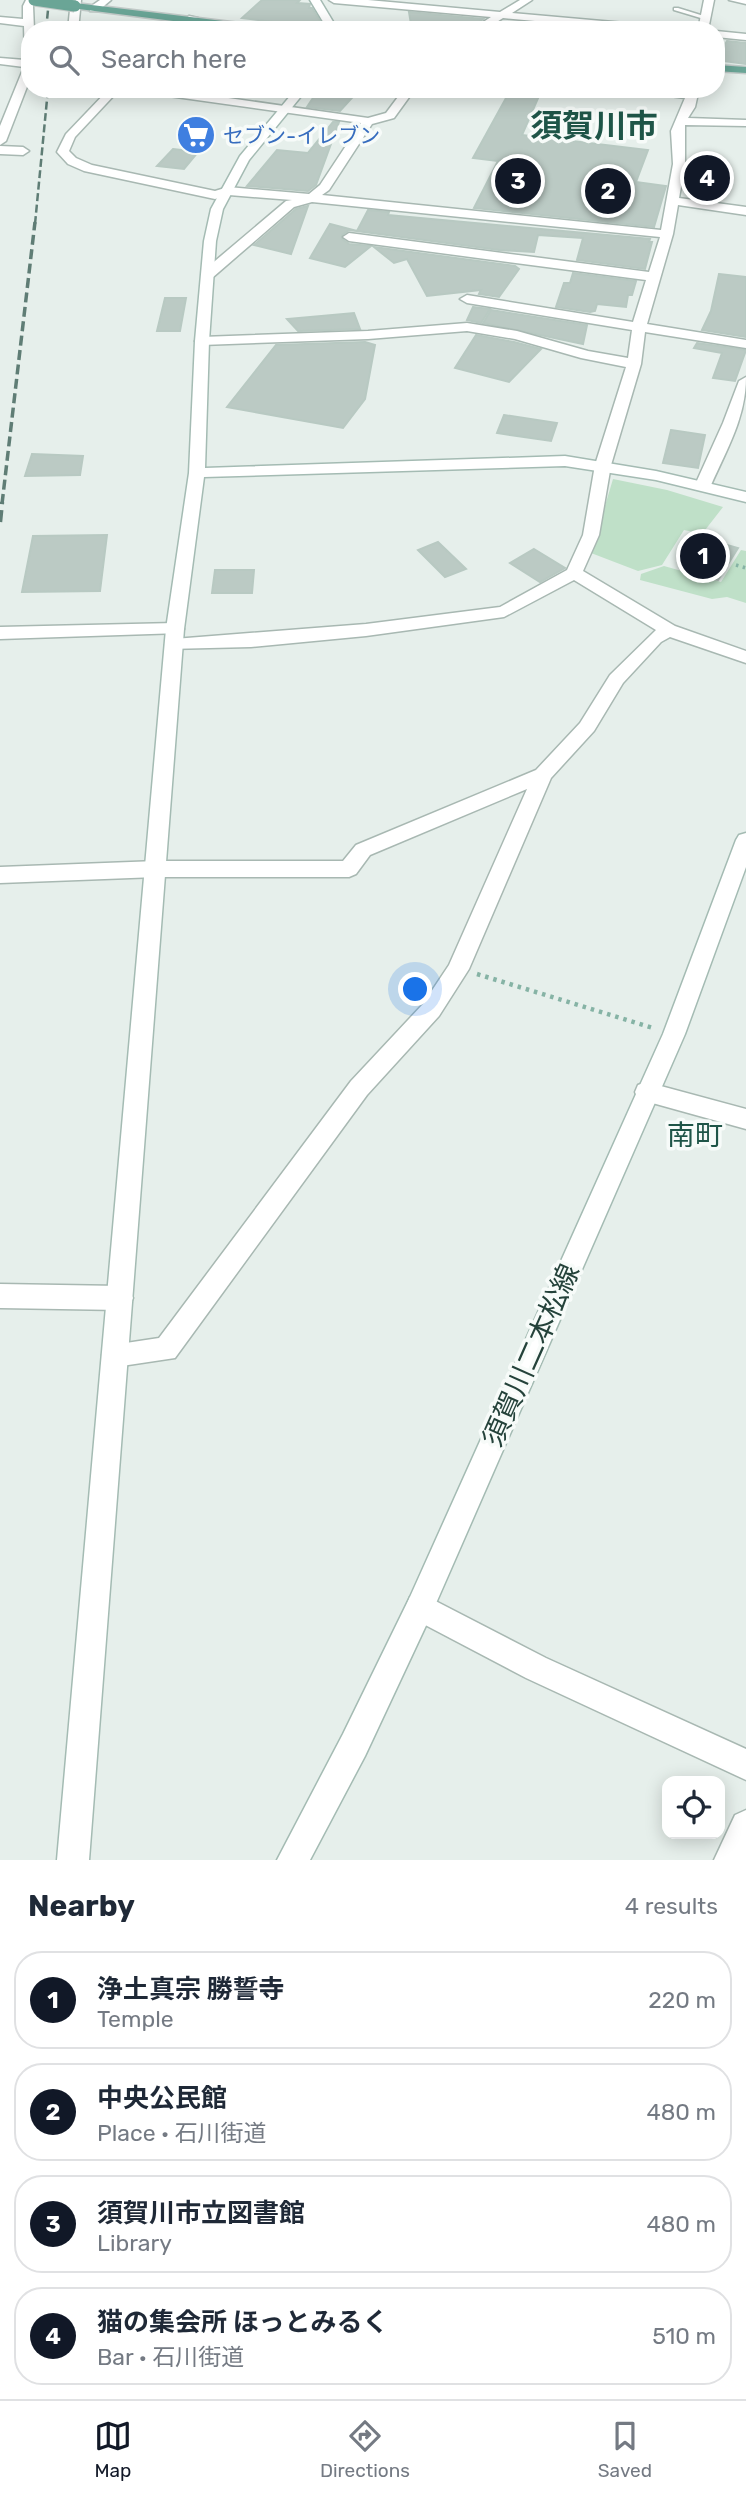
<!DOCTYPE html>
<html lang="en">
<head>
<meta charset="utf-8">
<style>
  :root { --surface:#fff; --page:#f2f2f3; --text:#1f2937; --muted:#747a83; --line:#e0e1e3; --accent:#111827 }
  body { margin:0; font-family:Rubik,"Noto Sans JP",sans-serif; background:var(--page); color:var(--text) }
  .controls { position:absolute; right:21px; bottom:21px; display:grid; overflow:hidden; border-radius:14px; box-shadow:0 4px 18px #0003 }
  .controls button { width:63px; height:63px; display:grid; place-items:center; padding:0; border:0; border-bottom:2px solid var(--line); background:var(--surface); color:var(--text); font:35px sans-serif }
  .you { position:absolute; left:416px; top:990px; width:24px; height:24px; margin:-18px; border:5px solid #fff; border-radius:50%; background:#1a73e8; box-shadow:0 0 0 10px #1a73e833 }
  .badge { display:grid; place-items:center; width:46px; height:46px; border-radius:50%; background:var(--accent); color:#fff; font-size:23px; font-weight:700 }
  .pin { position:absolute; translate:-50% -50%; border:4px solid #fff; box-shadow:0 2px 7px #0006 }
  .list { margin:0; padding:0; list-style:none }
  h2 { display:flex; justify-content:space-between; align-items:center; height:91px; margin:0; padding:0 28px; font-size:30px }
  h2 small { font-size:23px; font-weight:400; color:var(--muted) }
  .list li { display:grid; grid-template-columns:46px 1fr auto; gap:21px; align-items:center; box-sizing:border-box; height:98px; margin:0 14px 14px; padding:0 14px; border:2px solid var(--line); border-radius:28px }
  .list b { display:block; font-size:26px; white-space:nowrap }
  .list p { margin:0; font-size:23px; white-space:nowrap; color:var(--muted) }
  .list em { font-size:23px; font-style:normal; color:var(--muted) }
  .icon { flex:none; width:38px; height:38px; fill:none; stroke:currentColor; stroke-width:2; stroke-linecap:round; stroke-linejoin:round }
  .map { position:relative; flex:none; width:746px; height:1860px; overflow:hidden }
  .search { position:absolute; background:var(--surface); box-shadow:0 4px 18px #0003; left:21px; right:21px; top:21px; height:77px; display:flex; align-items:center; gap:18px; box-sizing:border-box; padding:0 24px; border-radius:28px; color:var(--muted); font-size:26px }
  .sheet { height:539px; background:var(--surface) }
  nav { display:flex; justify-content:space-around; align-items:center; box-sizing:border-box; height:98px; border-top:2px solid var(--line); background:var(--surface); font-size:19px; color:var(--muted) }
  nav a { display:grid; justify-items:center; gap:4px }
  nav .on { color:var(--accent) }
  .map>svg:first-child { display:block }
  .green { fill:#bfe0c8 }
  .building { fill:#bbcac4; stroke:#b8c9c2; stroke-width:2 }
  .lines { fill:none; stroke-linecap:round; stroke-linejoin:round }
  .lane-casing { stroke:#a8b8b2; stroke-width:3 }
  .street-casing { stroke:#a8b8b2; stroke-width:3 }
  .secondary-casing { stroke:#a4bbb3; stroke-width:3 }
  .primary-casing { stroke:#c2cac8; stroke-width:3 }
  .path-far1 { stroke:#86b3a5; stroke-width:3.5; stroke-dasharray:2.5 4.5; stroke-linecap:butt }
  .path { stroke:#86b3a5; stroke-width:4.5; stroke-dasharray:3.5 5; stroke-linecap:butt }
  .lane { fill:#fff; fill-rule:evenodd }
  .street { fill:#fff; fill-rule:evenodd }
  .secondary { fill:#fff; fill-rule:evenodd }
  .primary { fill:#6aa596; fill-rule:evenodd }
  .rail-far2 { stroke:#5f7d75; stroke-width:2.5; stroke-dasharray:8 3.5; stroke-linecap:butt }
  .rail-far1 { stroke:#5f7d75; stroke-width:3.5; stroke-dasharray:10 4.5; stroke-linecap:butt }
  .rail { stroke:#5f7d75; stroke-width:4.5; stroke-dasharray:12 6; stroke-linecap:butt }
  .primary-bridge-casing { stroke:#c2cac8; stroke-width:13; stroke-linecap:butt }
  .primary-bridge { stroke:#6aa596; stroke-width:11 }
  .labels { text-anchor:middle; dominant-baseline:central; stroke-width:7; stroke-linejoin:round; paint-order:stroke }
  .far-shop-label { font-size:21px; fill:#366cbe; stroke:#f7fbf9; text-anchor:start }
  .quarter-label { font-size:28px; fill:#1f5548; stroke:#f7fbf9 }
  .near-street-label { font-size:28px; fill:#24423a; stroke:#f7fbf9 }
  .far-town-label { font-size:32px; font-weight:bold; fill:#1f5548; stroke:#f7fbf9 }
</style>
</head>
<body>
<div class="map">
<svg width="746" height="1860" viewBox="0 0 746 1860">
  <rect width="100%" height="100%" fill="#e6efeb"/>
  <!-- green -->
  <g class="green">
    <polygon points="613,479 667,490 723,507 702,534 684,530 662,565 638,571 591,553"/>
    <polygon points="741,550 746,551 746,603 727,597 712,599 640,580 641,574 664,566 721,582"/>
  </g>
  <!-- building -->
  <g class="building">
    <polygon points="262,0 300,0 297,3 310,4 309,8 312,8 320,21 313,27 242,18"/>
    <polygon points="409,12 483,19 468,30 412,30"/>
    <polygon points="727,41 746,43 746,64 716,60"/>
    <polygon points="319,89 360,89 340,111 307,107"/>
    <polygon points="511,89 542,89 522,135 648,150 636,182 666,186 654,227 474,208 498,161 473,158"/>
    <polygon points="333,122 339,122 316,185 308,191 247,186 277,150 308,153"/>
    <polygon points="173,149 198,152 184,169 157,166"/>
    <polygon points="308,206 291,254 254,245 296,209"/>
    <polygon points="368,210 389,212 388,215 650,239 649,242 652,242 645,269 577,260 583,238 538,235 534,252 499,250 349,230 342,235 342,239 349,244 371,246 345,267 310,258 330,224 357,231"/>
    <polygon points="374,247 515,266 519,269 499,297 479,294 481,290 427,296 407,259 394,263"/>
    <polygon points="573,273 636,281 632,295 628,295 626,307 597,304 595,311 590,312 556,307 564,283 570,283"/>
    <polygon points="719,274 746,277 746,337 702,330 711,311"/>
    <polygon points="165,298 186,298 180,331 157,331"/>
    <polygon points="473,307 490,309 481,323 467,320"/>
    <polygon points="491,310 587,325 583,344 483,323"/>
    <polygon points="354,313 360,329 298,331 287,319"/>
    <polygon points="476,335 514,342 541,349 509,382 455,368"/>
    <polygon points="365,342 375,345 365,399 343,428 227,407 276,345"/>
    <polygon points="697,343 746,350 735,381 713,378 722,353 694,348"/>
    <polygon points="504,415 557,423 551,441 497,433"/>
    <polygon points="671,430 705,435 698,468 663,463"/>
    <polygon points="32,454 83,456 80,475 25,476"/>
    <polygon points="107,535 100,591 22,592 33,536"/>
    <polygon points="713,541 738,548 718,580 701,575"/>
    <polygon points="438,542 466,569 445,577 418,550"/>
    <polygon points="534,549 565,568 540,582 510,563"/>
    <polygon points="215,570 254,570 252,593 212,593"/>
  </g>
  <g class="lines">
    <defs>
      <polygon id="lane" points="674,8 678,8 707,17 704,19 674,10"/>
      <g id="street">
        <polygon points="26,0 36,0 33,6 34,30 30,30 30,79 6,141 0,145 0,126 24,67 0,64 0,58 25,60 24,26 0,23 0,17 23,19 23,6"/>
        <polygon points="71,0 81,0 78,30 68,30"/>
        <polygon points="100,0 111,0 98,11 90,11 90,7"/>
        <polygon points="329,0 368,0 500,12 520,0 532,0 512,13 670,27 675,30 632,30 503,18 484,30 471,30 491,17 334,3"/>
        <polygon points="704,0 714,0 708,30 698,30"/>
        <polygon points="729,0 746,0 746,4"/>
        <polygon points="189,16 198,18 183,30 171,30"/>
        <polygon points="716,31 746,34 746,40 716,37"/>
        <polygon points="109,89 120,89 75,137 69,151 76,158 92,165 215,191 228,187 309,194 320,185 361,123 140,92 135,89 166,89 368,118 386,113 404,89 415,89 394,118 372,124 329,190 322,195 661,230 673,164 671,131 685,98 639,92 634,89 699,89 695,107 688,118 746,120 746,126 685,125 685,164 679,198 746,207 746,215 678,205 673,234 647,324 746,340 746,348 645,332 641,364 611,465 599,535 583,571 675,626 746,651 746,663 670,637 661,642 623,683 594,731 551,778 469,969 439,1016 367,1095 175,1358 115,1367 106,1364 102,1355 106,1346 159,1338 351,1081 423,1004 449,965 527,789 370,855 356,874 349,877 157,877 0,883 0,867 157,861 343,861 356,845 536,770 580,723 610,675 656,630 574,580 504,617 366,636 251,647 168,649 165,645 174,639 366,624 500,607 567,570 583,535 595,465 626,367 581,358 515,339 467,331 368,339 202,345 195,341 202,337 368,331 467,323 517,331 588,351 628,358 632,330 467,303 460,299 467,295 633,322 646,280 349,241 343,237 349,233 649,272 660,237 312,202 294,207 212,278 202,278 202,272 286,201 292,200 229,195 215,199 84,171 68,164 57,152 66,134"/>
        <polygon points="0,146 23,147 29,151 23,155 0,154"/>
        <path d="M746,377C746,417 727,449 711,485L709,488H697L695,485L723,423L739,381Z"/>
        <polygon points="175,623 181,625 184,629 181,633 0,639 0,627"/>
        <polygon points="646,1082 746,1109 746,1129 638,1099 635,1092 638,1085"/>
        <polygon points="0,1284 120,1286 129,1290 133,1298 129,1306 120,1310 0,1308"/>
        <polygon points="420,1593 546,1658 746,1749 746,1780 526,1678 410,1617 406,1607 410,1597"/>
        <polygon points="746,1810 746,1860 714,1860 735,1815"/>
      </g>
      <g id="secondary">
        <polygon points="310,0 320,0 338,30 328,30"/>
        <polygon points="296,89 307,89 249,160 223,209 216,241 209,341 205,468 565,456 656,471 746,492 746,502 656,480 565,466 204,477 184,629 89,1860 57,1860 166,629 189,473 195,341 204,241 211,209 240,156"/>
        <polygon points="746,833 746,867 685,1034 430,1617 365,1756 310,1860 277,1860 343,1734 410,1597 663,1034 736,840 739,835"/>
      </g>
      <g id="primary">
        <polygon points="75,3 272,27 277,30 244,30 71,8 71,4"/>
        <polygon points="716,65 746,67 746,73 716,71"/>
      </g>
    </defs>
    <!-- lane casing -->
    <use href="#lane" class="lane-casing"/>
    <!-- street casing -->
    <use href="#street" class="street-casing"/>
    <!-- secondary casing -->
    <use href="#secondary" class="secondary-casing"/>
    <!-- primary casing -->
    <use href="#primary" class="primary-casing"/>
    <!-- path-far1 -->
    <polyline class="path-far1" points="736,565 746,568"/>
    <!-- path -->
    <polyline class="path" points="477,974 653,1028"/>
    <!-- lane -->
    <use href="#lane" class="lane"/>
    <!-- street -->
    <use href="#street" class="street"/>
    <!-- secondary -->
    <use href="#secondary" class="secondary"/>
    <!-- primary -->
    <use href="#primary" class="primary"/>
    <!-- rail-far2 -->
    <g class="rail-far2">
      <polyline points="46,30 49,0"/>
      <polyline points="35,224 48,89"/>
    </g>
    <!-- rail-far1 -->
    <polyline class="rail-far1" points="2,504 35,222"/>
    <!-- rail -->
    <polyline class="rail" points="0,522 2,502"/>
    <defs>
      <polyline id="primary-bridge" points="34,0 75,6"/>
    </defs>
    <!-- primary-bridge casing -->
    <use href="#primary-bridge" class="primary-bridge-casing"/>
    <!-- primary-bridge -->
    <use href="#primary-bridge" class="primary-bridge"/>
  </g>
  <!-- icons -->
  <defs>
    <symbol id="supermarket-disc" viewBox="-11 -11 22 22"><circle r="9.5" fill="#3f7fe0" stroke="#f7fbf9"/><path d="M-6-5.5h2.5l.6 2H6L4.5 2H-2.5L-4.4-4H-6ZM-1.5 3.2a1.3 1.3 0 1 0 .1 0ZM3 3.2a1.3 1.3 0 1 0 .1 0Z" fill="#fff"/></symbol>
  </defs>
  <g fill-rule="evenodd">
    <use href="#supermarket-disc" x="174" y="113" width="44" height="44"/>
  </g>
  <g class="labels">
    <!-- far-shop labels -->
    <g class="far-shop-label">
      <text x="223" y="135">セブン-イレブン</text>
    </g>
    <!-- quarter labels -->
    <g class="quarter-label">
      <text x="695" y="1135">南町</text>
    </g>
    <!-- near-street labels -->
    <g class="near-street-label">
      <text transform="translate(531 1355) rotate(-66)">須賀川二本松線</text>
    </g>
    <!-- far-town labels -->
    <g class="far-town-label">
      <text x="594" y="126">須賀川市</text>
    </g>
  </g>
</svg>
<div class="controls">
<button><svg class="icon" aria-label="locate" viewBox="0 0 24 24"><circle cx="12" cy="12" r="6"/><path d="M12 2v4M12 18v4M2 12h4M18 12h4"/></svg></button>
</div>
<div class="you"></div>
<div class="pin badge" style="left:703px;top:556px">1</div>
<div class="pin badge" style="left:608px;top:191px">2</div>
<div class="pin badge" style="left:518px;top:181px">3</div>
<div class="pin badge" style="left:707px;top:178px">4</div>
<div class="search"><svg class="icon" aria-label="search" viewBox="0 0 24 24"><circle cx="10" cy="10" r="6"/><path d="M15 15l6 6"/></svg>Search here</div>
</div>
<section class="sheet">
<h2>Nearby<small>4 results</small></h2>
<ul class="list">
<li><span class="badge">1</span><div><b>浄土真宗 勝誓寺</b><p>Temple</p></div><em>220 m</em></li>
<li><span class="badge">2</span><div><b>中央公民館</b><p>Place · 石川街道</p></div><em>480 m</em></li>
<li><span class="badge">3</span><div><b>須賀川市立図書館</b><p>Library</p></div><em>480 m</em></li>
<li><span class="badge">4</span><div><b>猫の集会所 ほっとみるく</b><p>Bar · 石川街道</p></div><em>510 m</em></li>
</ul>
</section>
<nav>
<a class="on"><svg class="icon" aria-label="map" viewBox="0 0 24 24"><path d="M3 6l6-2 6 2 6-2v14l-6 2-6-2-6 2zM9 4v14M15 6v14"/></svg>Map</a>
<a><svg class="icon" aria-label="directions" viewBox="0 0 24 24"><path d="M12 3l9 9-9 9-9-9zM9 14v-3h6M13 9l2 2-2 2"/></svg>Directions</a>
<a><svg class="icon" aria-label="saved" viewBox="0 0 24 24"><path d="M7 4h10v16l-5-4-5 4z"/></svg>Saved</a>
</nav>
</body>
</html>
